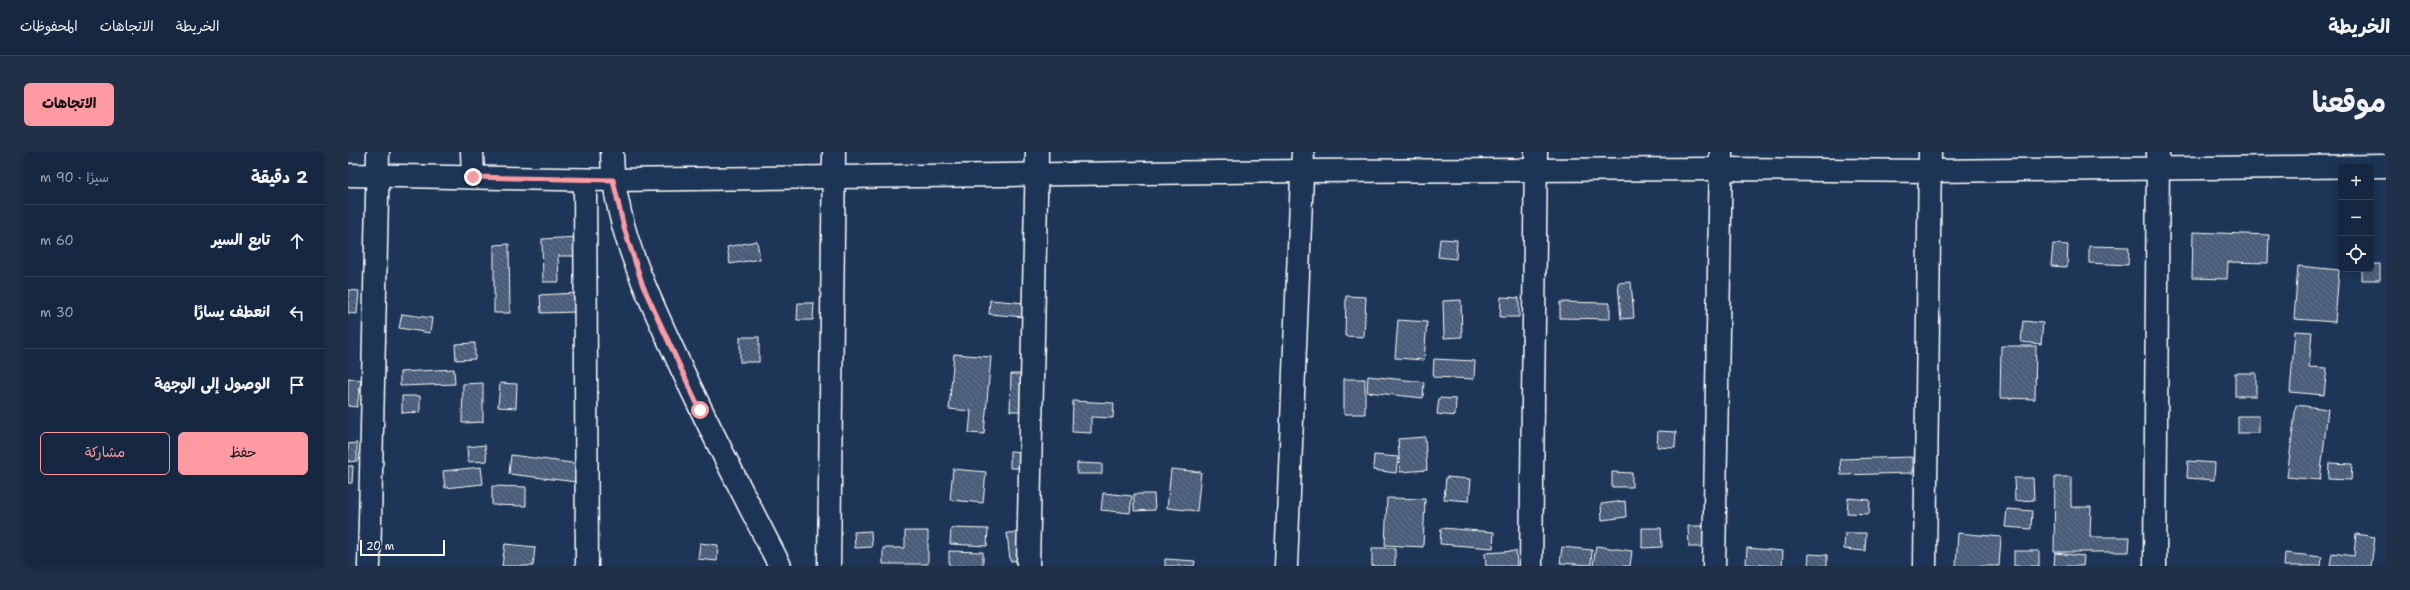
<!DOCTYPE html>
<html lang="ar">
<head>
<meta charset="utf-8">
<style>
  :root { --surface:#162841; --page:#1f3048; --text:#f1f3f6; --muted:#9ea6b1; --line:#35445a; --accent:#ff9aa2 }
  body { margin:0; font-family:"Shantell Sans","Playpen Sans Arabic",sans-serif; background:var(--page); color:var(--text); direction:rtl }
  .controls { position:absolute; right:12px; top:12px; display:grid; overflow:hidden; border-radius:6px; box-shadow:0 2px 10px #0003 }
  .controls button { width:36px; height:36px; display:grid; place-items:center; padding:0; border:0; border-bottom:1px solid var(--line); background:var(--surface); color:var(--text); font:20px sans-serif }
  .scale { position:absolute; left:12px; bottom:10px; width:85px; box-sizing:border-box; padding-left:4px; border:2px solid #fff; border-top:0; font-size:11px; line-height:14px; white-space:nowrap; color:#fff; -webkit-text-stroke:3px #1d3557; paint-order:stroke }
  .stop { position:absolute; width:12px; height:12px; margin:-9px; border:3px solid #ff9aa2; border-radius:50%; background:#fff }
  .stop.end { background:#ff9aa2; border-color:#fff; box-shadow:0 1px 4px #0008 }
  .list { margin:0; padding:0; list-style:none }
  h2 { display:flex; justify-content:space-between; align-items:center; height:52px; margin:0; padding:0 16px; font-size:17px }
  h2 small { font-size:13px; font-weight:400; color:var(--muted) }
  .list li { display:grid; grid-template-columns:26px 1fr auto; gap:12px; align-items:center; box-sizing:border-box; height:72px; padding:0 16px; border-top:1px solid var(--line) }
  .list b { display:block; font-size:15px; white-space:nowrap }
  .list em { font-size:13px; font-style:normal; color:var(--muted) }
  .actions { display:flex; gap:8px; padding:12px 16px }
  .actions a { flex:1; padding:9px 0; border:1px solid var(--accent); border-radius:6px; text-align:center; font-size:14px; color:var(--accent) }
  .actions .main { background:var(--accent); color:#111 }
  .icon { flex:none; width:22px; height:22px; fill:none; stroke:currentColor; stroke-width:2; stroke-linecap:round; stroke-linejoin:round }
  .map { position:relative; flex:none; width:2038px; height:414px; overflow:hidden; direction:ltr; border-radius:6px }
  header { display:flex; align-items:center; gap:24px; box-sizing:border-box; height:56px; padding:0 20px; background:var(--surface); border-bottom:1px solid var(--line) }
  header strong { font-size:19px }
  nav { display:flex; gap:22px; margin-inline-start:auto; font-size:14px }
  .intro { display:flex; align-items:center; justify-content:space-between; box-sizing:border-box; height:96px; padding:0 24px }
  h1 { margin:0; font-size:28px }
  .button { padding:10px 18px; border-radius:6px; background:var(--accent); color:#111; font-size:14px; font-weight:700 }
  main { display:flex; gap:24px; padding:0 24px }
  aside { flex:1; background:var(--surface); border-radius:6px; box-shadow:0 2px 10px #0003 }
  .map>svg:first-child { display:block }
  .building { fill:url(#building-back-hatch); stroke:#fff }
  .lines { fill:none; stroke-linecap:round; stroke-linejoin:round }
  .minor-casing { stroke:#fff; stroke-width:25 }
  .minor { stroke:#1d3557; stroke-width:22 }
  .route { stroke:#ff9aa2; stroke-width:5 }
</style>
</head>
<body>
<header>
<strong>الخريطة</strong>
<nav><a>الخريطة</a><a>الاتجاهات</a><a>المحفوظات</a></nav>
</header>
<div class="intro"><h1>موقعنا</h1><a class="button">الاتجاهات</a></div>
<main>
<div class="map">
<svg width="2038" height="414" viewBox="0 0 2038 414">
  <defs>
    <pattern id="building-back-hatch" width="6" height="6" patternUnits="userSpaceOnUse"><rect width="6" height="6" fill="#4a5d79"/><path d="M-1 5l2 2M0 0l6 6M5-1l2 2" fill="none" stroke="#65758d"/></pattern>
  </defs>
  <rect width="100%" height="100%" fill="#1d3557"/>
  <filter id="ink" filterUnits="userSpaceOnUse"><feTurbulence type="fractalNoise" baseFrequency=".025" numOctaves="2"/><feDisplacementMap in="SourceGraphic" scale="8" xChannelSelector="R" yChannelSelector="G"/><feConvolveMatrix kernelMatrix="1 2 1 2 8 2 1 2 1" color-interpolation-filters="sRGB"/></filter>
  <g filter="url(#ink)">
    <!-- building -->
    <g class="building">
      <polygon points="1845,80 1921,83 1920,111 1880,110 1879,127 1844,126"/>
      <polygon points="231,85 232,104 210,104 211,130 195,130 194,87"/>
      <polygon points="1092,87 1109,88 1108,107 1090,105"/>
      <polygon points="409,89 412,107 382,112 379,95"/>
      <polygon points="161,92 162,161 146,161 146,93"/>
      <polygon points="1705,92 1720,93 1719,115 1703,114"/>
      <polygon points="1741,94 1781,95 1780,113 1741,111"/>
      <polygon points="2023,112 2032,112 2032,128 2014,128 2014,117 2023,117"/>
      <polygon points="1950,114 1991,118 1987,170 1946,167"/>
      <polygon points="1283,130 1286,166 1273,167 1270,131"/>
      <polygon points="0,138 11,139 9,162 0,161"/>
      <polygon points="229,141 230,160 193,161 192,143"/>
      <polygon points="998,144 1018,145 1016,185 997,184"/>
      <polygon points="1153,145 1171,146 1171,165 1152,165"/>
      <polygon points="642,148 678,151 677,165 641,162"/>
      <polygon points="1113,148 1114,185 1096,186 1095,149"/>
      <polygon points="1212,150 1262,151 1262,167 1212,166"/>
      <polygon points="450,151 466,151 465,168 449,168"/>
      <polygon points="54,162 84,166 82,181 51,176"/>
      <polygon points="1050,168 1079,170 1076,208 1047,206"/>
      <polygon points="1675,169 1695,171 1693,192 1673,190"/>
      <polygon points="1947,179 1964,180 1961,215 1979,216 1976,243 1942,240"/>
      <rect x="392" y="185" width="19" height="25"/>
      <polygon points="127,191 127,207 108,208 107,192"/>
      <polygon points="1653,194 1688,194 1687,247 1652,246"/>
      <polygon points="606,202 643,205 636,282 621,281 623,259 601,257"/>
      <polygon points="1086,207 1127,209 1126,227 1085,225"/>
      <polygon points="106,217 107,232 52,234 52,220"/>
      <rect x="1887" y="221" width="21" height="23"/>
      <polygon points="663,222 679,222 678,259 662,259"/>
      <polygon points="1020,224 1076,230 1075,246 1019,240"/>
      <polygon points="0,226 13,228 9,255 0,254"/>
      <rect x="996" y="227" width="21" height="35"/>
      <polygon points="135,231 135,270 114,271 115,232"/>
      <polygon points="152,231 169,232 168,256 150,255"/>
      <polygon points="54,244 72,244 72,260 54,261"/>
      <polygon points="1091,246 1108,247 1107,264 1089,262"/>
      <polygon points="725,249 766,251 765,266 743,265 743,281 724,280"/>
      <polygon points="1948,253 1980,257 1972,328 1939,325"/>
      <rect x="1890" y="264" width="21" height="17"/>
      <polygon points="1310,279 1328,280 1327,296 1309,295"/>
      <polygon points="1077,285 1079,318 1052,320 1050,287"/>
      <polygon points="9,291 9,309 0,310 0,292"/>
      <polygon points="137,293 139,309 120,310 119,295"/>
      <polygon points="662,299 679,300 679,316 662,316"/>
      <polygon points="163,303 231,312 229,330 161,322"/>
      <polygon points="1026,303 1050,305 1048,321 1025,318"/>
      <polygon points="1565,305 1565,321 1493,323 1492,307"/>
      <polygon points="1840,309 1867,311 1866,328 1839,326"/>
      <polygon points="729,311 754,312 754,322 729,322"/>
      <polygon points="1981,311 2004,312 2003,328 1980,327"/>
      <polygon points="0,314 5,314 4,331 0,331"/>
      <polygon points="133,315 135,332 97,336 95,319"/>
      <polygon points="605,317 638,320 635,351 602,348"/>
      <polygon points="823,317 853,320 849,359 819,356"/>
      <polygon points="1264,320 1284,321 1284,335 1264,335"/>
      <polygon points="1098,325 1123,327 1121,349 1096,347"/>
      <polygon points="1707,325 1723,325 1723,355 1743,355 1742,385 1782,385 1781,400 1706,400"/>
      <polygon points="1666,326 1685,326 1686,348 1667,349"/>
      <polygon points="144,334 178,335 178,354 144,353"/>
      <polygon points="755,341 784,344 782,361 753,358"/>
      <polygon points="786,342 806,342 807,358 786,359"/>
      <polygon points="1039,346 1077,347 1075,395 1037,393"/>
      <polygon points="1500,346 1522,348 1521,362 1499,361"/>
      <polygon points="1277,349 1278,365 1254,368 1253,352"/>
      <polygon points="1659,357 1684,359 1683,377 1657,375"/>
      <polygon points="1340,374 1357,374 1357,395 1341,395"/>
      <polygon points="603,376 640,377 639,394 602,392"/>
      <polygon points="1093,376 1146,380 1145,396 1092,392"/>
      <polygon points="1294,376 1313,376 1314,395 1294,396"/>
      <polygon points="523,379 524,395 507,396 506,380"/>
      <polygon points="557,379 580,379 580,412 535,412 535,396 557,396"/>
      <polygon points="678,380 680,408 662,409 659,381"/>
      <polygon points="1497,381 1518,381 1517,399 1496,397"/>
      <polygon points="1610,381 1653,385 1651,414 1608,414"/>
      <polygon points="2008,382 2027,385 2023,414 1982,414 1984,401 2006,404"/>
      <polygon points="352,391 370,393 369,409 350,407"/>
      <polygon points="157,392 187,395 185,414 154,414"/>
      <polygon points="1248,394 1284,399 1282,414 1245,414"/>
      <polygon points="1214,395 1244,398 1243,413 1212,411"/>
      <rect x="1024" y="396" width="23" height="18"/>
      <polygon points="1399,396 1435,399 1434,414 1398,412"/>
      <polygon points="601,399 635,400 635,414 601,414"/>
      <polygon points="1168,399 1169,414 1138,414 1137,401"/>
      <rect x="1666" y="399" width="25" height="15"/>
      <polygon points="1707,401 1736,404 1735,414 1706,414"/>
      <polygon points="1937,401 1974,405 1973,414 1936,414"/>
      <polygon points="1461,402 1479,403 1479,414 1460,414"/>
      <polygon points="817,407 847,409 846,414 817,414"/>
    </g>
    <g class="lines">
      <defs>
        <g id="minor">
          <polyline points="124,0 125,25"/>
          <path d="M264,0C265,71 297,137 326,200C359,273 396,343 432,414"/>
          <polyline points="0,23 265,28 955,19 1373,17 1582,19 2038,14"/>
          <polyline points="237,28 239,414"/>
          <polyline points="21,414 30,0"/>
          <polyline points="481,414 486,0"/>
          <polyline points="680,414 689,0"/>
          <polyline points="938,414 955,0"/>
          <polyline points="1183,414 1188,0"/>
          <polyline points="1366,414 1373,0"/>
          <polyline points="1577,414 1582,0"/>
          <polyline points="1807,414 1810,0"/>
        </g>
      </defs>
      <!-- minor casing -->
      <use href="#minor" class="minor-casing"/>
      <!-- minor -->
      <use href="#minor" class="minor"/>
    </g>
  </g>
  <g class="lines" filter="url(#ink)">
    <!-- route -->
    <polyline class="route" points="125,25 265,28 276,76 295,134 352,258"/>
  </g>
</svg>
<div class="controls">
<button>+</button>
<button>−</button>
<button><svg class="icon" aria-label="locate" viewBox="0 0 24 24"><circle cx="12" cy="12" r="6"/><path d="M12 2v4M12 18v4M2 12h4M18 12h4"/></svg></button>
</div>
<div class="scale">20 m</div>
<div class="stop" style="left:352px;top:258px"></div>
<div class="stop end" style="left:125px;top:25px"></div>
</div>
<aside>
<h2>2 دقيقة<small>سيرًا · 90 m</small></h2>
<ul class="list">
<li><svg class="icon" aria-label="ahead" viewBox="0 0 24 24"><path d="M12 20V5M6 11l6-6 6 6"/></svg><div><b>تابع السير</b></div><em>60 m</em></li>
<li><svg class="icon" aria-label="left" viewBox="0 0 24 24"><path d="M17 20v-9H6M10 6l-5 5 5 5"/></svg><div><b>انعطف يسارًا</b></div><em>30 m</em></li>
<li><svg class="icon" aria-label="arrive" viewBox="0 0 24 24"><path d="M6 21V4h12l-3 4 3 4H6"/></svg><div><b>الوصول إلى الوجهة</b></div></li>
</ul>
<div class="actions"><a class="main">حفظ</a><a>مشاركة</a></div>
</aside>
</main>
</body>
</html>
